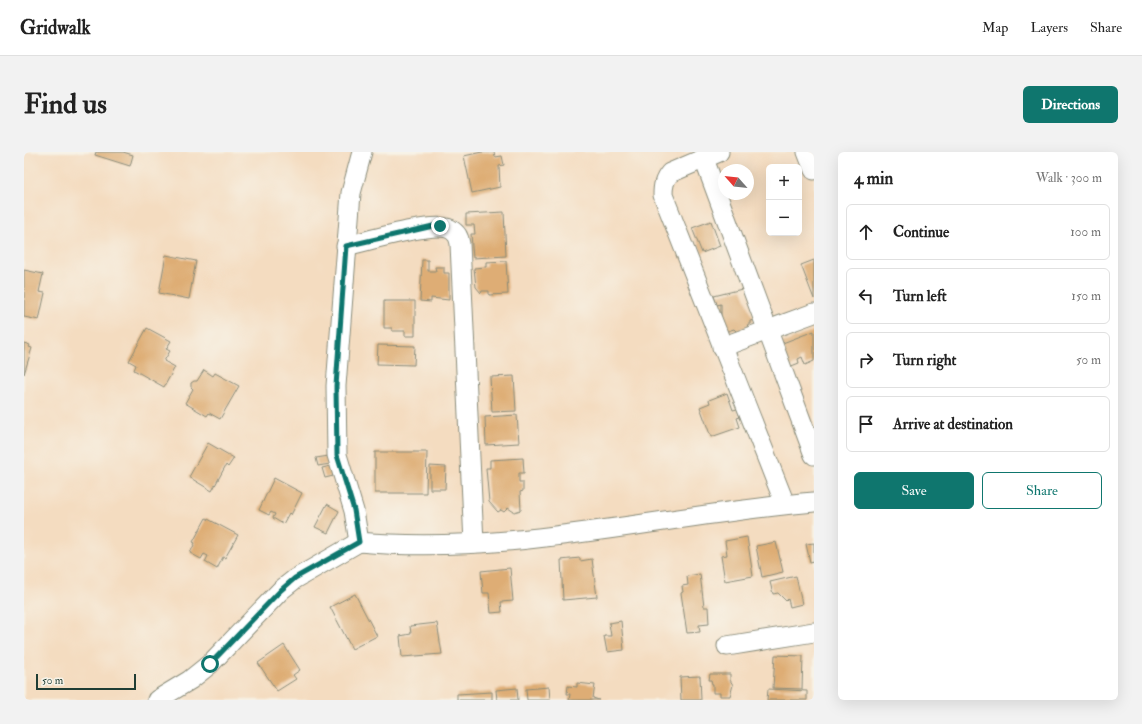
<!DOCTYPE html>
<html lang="en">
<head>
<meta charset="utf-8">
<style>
  :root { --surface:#fff; --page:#f2f2f2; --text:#222; --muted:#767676; --line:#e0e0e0; --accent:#0f766e }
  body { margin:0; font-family:"IM FELL Double Pica",serif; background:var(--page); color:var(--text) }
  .controls { position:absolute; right:12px; top:12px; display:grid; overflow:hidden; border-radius:6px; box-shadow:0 4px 16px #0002 }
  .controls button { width:36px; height:36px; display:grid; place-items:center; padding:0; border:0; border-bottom:1px solid var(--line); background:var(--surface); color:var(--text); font:20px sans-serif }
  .compass { position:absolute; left:694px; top:12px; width:36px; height:36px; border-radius:50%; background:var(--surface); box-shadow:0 4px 16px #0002; rotate:297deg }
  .scale { position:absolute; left:12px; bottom:10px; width:100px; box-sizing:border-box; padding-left:4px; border:2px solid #1f3d34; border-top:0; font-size:11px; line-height:14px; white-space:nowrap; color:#1f3d34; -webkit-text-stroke:3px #f7f3e8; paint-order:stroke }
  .stop { position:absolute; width:12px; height:12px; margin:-9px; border:3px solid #0f766e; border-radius:50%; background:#fff }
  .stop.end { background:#0f766e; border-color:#fff; box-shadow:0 1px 4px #0008 }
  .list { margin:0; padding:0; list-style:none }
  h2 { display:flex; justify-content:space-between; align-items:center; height:52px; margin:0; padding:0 16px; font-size:17px }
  h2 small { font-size:13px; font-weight:400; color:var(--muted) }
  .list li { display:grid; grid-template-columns:26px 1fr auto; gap:12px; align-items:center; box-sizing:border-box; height:56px; margin:0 8px 8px; padding:0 8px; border:1px solid var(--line); border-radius:6px }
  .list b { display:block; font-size:15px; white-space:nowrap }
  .list em { font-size:13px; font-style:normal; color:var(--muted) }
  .actions { display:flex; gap:8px; padding:12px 16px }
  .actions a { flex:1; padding:9px 0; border:1px solid var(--accent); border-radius:6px; text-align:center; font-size:14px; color:var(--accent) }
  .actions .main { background:var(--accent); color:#fff }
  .icon { flex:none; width:22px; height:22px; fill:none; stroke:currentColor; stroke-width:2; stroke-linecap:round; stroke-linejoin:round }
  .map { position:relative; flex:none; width:790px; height:548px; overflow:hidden; border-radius:6px }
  header { display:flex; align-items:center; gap:24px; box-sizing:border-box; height:56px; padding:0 20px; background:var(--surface); border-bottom:1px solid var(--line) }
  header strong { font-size:19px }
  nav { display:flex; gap:22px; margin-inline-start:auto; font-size:14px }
  .intro { display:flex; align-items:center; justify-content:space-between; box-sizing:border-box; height:96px; padding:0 24px }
  h1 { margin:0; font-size:28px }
  .button { padding:10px 18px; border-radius:6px; background:var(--accent); color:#fff; font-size:14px; font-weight:700 }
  main { display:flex; gap:24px; padding:0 24px }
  aside { flex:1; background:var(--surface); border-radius:6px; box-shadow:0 4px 16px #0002 }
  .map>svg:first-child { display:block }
  .building { fill:#dead74 }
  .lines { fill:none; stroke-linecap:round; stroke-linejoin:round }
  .minor-casing { stroke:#8a8c7a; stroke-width:21 }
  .minor { stroke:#fff; stroke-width:19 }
  .route { stroke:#0f766e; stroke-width:5 }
</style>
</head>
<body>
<header>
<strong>Gridwalk</strong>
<nav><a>Map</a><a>Layers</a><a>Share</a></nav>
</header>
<div class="intro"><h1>Find us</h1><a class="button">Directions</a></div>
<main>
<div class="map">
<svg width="790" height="548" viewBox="0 0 790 548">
  <rect width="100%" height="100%" fill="#f7f3e8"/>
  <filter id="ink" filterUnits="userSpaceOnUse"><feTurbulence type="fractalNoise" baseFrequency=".025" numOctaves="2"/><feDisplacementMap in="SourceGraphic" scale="8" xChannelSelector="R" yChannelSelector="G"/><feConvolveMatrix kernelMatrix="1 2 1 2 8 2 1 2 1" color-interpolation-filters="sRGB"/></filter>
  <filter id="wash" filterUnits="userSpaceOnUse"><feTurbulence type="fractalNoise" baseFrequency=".012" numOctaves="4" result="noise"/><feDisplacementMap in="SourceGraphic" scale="16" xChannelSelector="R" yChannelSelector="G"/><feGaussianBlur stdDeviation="0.9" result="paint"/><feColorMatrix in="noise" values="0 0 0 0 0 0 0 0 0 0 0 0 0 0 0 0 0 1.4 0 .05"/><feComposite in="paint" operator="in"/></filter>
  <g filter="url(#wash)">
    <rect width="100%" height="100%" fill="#f4dcc0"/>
    <g id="blocks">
      <!-- building -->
      <g class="building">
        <polygon points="72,0 99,0 109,3 106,14 71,3"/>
        <polygon points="458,0 470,0 471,5 478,4 480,13 475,14 476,35 448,41 440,4"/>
        <polygon points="480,60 482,104 449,106 447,82 451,82 450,73 442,73 442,62"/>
        <polygon points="687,69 696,94 678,101 668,76"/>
        <polygon points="142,103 172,109 165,147 135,141"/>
        <polygon points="398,108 404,108 404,119 412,119 411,115 420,115 420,121 425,121 425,148 407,146 407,150 396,149"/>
        <polygon points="790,108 790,147 777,113"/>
        <polygon points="482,109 484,142 465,143 465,139 458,139 457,141 452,135 450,116 462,115 462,110"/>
        <polygon points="0,118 19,122 15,140 21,141 15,168 0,165"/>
        <polygon points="718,137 730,168 726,169 726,172 724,172 722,178 713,180 710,177 701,180 697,166 697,152 693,153 690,144"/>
        <polygon points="360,149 391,149 391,184 381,184 381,179 368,179 368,176 360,176"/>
        <polygon points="123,176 147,189 142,197 146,199 140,209 151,215 140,235 110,218 112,213 105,209"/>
        <polygon points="790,179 790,209 781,213 778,205 774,207 775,211 765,215 756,192"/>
        <polygon points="0,191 6,193 5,195 8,196 0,222"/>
        <polygon points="354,193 391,194 390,213 353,212"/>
        <polygon points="180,218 189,224 191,221 215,234 196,267 185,261 183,264 161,251 169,237 167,235 167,231 170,229 173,229"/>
        <polygon points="490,224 492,259 468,260 466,225"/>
        <polygon points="703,241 709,258 713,257 716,265 713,266 716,275 687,285 676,255 686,251 685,248"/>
        <polygon points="493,263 495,291 462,293 461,265"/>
        <polygon points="184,291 210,306 204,315 202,313 188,339 165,325"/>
        <polygon points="351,300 403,300 402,341 351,341"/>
        <polygon points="305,304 306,312 294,314 292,306"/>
        <polygon points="499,306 500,321 495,321 495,330 499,330 499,339 496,340 497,358 490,360 484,356 480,360 477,358 474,360 465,350 462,316 466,316 466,308"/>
        <polygon points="307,314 309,324 301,326 298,316"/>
        <polygon points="406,314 422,315 421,337 406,337"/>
        <polygon points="250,326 278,341 267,363 265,361 259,372 249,366 251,362 247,360 245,363 235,358"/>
        <polygon points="303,352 315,359 304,381 291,375"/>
        <polygon points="182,366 214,383 201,406 199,405 193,417 181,410 184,404 180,402 177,407 166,401 171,391 169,390"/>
        <polygon points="723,385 729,424 701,429 697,404 703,403 701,389"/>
        <polygon points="752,390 759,420 738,425 732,394"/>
        <polygon points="790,391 790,409 786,410 782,392"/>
        <polygon points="556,406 556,409 568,407 573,445 539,448 537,408"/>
        <polygon points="486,416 489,449 477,450 478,460 467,461 465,441 459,441 457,419"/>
        <polygon points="676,422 680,455 684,455 685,472 675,473 676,480 663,481 657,441 659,440 658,434 664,433 663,424"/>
        <polygon points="772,424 778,452 766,455 764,447 762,449 754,441 749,442 746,430"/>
        <polygon points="331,442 353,484 328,497 306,455"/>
        <polygon points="597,469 600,498 583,500 580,484 587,484 585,471"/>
        <polygon points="413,471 418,502 378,505 376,484 387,482 386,474"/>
        <polygon points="260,493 276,518 269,523 272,527 253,539 234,511"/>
        <polygon points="751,503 779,504 778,537 749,536"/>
        <polygon points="686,522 706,522 706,528 709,533 706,544 696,544 696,541 689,541 689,532 688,532 687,528 685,528"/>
        <polygon points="676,524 677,548 657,548 656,525"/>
        <polygon points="553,531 571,533 569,546 575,548 545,548 546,542 543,542 544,534 553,535"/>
        <polygon points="525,535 526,548 503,548 502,537"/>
        <polygon points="493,536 494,548 473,548 472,538"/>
        <polygon points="744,537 783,539 783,548 743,548"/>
        <polygon points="468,540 468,548 433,548 433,542"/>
      </g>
    </g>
  </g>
  <g filter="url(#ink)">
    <use href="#blocks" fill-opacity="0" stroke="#8a8c7a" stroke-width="1"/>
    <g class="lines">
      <defs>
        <g id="minor">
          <path d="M338,0L327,41L312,234L313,303L330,359L335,390C487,404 639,363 790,350"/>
          <path d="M695,0L646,21C640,28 639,34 639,43L761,352"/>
          <polyline points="783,0 790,18"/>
          <polyline points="680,7 790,303"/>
          <path d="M322,94C344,89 408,69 426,77C433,81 435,85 436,92L450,391"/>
          <polyline points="698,195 790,161"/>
          <polyline points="703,494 790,480"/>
          <polyline points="133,548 166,528 186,512 257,438 271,427 335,390"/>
        </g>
      </defs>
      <!-- minor casing -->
      <use href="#minor" class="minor-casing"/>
      <!-- minor -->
      <use href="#minor" class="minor"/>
    </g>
  </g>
  <g class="lines" filter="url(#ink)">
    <!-- route -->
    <polyline class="route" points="186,512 257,438 271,426 335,390 330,358 313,303 312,234 322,94 409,74 416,74"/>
  </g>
</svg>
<div class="controls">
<button>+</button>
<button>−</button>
</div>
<svg class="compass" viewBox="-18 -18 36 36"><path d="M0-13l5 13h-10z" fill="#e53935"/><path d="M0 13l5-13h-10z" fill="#767676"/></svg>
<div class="scale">50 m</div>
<div class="stop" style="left:186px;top:512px"></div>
<div class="stop end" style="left:416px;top:74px"></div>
</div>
<aside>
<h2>4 min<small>Walk · 300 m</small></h2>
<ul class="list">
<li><svg class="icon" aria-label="ahead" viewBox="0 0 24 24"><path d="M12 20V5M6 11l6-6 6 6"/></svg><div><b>Continue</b></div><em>100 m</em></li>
<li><svg class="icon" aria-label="left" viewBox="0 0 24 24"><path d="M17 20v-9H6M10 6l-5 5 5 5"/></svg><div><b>Turn left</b></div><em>150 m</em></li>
<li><svg class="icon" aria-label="right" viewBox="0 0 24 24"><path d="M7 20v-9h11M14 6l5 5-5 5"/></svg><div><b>Turn right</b></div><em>50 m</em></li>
<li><svg class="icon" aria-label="arrive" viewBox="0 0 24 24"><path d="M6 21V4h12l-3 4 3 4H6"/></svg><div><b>Arrive at destination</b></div></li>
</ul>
<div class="actions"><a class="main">Save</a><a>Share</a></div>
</aside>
</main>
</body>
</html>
